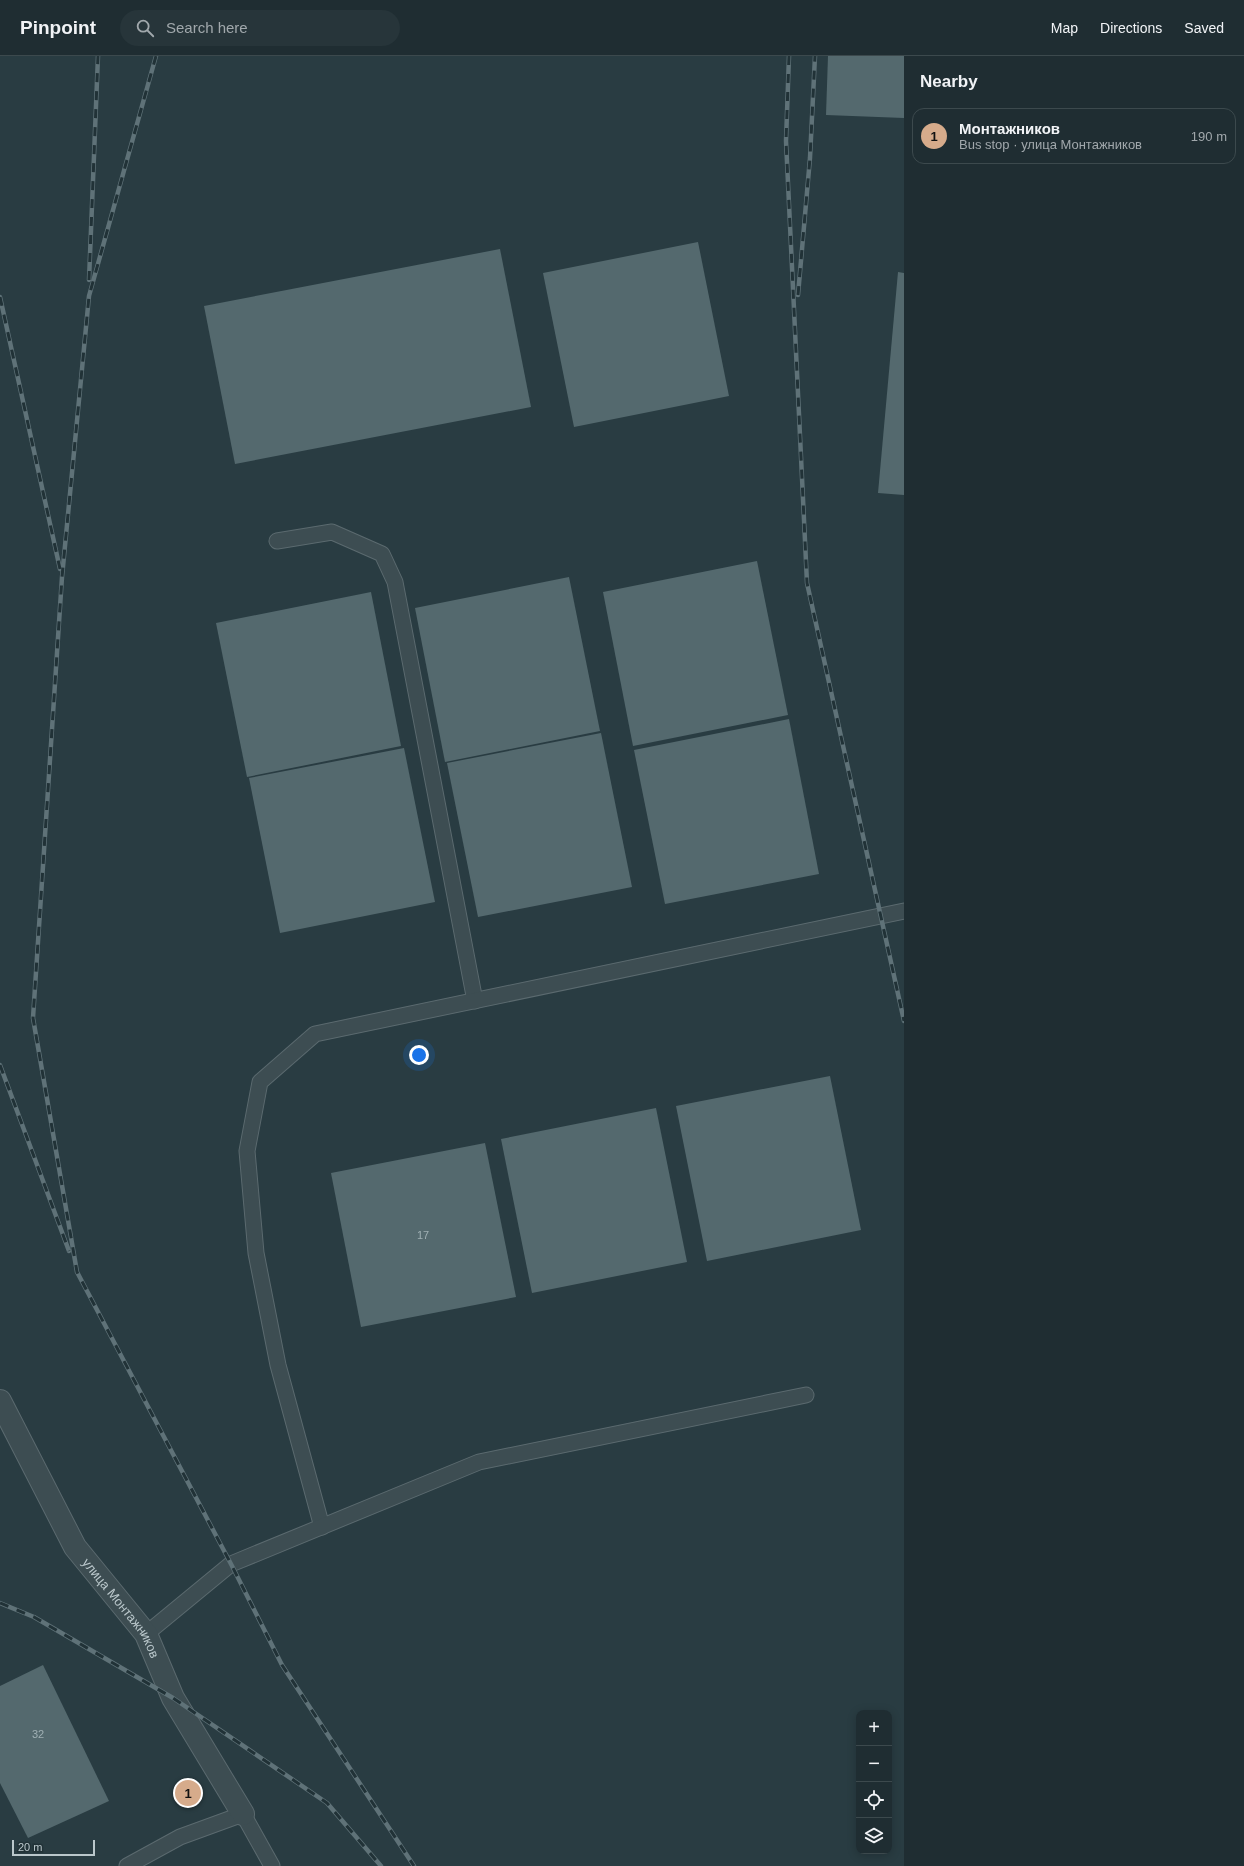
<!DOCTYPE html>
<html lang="en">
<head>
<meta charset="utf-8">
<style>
  :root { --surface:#1f2d32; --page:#27353a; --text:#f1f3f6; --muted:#a1a8ac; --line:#3c494d; --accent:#d6ab8b }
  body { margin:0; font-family:Helvetica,sans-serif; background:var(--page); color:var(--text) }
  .controls { position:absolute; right:12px; bottom:12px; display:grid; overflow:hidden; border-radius:8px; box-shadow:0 2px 10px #0003 }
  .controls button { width:36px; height:36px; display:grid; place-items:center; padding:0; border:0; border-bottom:1px solid var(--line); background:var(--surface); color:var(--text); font:20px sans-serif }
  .scale { position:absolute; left:12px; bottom:10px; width:83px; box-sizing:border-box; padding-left:4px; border:2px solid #bac7cb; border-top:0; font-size:11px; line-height:14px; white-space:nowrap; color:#bac7cb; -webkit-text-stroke:3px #213237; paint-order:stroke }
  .you { position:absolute; left:419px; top:999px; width:14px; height:14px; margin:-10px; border:3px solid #fff; border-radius:50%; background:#1a73e8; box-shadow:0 0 0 6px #1a73e833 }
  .badge { display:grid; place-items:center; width:26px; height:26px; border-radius:50%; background:var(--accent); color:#111; font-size:13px; font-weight:700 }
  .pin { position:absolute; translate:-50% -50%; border:2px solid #fff; box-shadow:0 1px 4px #0006 }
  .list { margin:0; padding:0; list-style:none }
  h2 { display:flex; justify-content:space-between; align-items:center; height:52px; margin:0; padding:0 16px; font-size:17px }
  h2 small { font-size:13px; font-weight:400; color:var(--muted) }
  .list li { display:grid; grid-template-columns:26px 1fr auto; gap:12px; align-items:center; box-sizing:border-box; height:56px; margin:0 8px 8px; padding:0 8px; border:1px solid var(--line); border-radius:12px }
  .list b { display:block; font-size:15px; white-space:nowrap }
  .list p { margin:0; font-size:13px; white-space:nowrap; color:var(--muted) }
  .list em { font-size:13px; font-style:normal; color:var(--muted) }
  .icon { flex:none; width:22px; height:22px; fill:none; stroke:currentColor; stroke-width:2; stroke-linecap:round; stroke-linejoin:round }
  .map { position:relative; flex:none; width:904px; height:1810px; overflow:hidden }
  header { display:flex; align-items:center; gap:24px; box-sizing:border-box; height:56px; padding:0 20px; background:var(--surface); border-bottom:1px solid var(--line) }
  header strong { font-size:19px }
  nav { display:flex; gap:22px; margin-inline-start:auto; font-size:14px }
  .search { width:280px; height:36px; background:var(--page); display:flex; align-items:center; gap:10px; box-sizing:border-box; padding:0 14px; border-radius:22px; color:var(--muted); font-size:15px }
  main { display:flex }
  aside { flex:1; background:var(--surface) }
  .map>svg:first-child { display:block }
  .building { fill:#54696e }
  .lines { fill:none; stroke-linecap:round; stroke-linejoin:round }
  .service-casing { stroke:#5b6a6f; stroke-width:17 }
  .minor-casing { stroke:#5b6a6f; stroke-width:24 }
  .service { stroke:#3d4d52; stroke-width:15 }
  .minor { stroke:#3d4d52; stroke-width:22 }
  .rail-casing { stroke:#5f7278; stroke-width:4.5 }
  .rail { stroke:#213237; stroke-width:3; stroke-dasharray:9; stroke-linecap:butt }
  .labels { text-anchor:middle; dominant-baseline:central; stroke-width:3; stroke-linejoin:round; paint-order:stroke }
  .number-label { font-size:11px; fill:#a0b0b4 }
  .street-label { font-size:13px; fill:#bac7cb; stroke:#213237 }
</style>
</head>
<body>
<header>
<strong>Pinpoint</strong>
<div class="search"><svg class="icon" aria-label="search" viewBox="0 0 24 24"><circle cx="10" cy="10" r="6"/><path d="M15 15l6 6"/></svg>Search here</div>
<nav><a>Map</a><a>Directions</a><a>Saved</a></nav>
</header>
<main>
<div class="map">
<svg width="904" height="1810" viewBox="0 0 904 1810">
  <rect width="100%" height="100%" fill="#293c42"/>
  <!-- building -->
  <g class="building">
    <polygon points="828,0 904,0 904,62 826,59"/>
    <polygon points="698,186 729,340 574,371 543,217"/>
    <polygon points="500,193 531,351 235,408 204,250"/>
    <polygon points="898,216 904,217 904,439 878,437"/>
    <polygon points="757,505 788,659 633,690 603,536"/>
    <polygon points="569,521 600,675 445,706 415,552"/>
    <polygon points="371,536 401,690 247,721 216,567"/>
    <polygon points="789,663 819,818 665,848 634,694"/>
    <polygon points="601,677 632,831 478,861 447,707"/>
    <polygon points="404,692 435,846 280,877 249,722"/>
    <polygon points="830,1020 861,1174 707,1205 676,1050"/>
    <polygon points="656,1052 687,1206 532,1237 501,1083"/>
    <polygon points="485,1087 516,1241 361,1271 331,1117"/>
    <polygon points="43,1609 109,1745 28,1782 0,1727 0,1630"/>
  </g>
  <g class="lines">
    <defs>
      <g id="service">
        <polyline points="277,485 332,476 382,498 395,526 475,945"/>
        <polyline points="322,1471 278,1309 256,1197 247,1095 260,1026 315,978 904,855"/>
        <polyline points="146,1578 231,1508 479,1406 806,1339"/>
        <polyline points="127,1810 180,1781 243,1758 272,1810"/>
      </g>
      <g id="minor">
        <path id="s1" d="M0,1345L75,1491L146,1578L173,1642L243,1758"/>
      </g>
    </defs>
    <!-- service casing -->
    <use href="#service" class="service-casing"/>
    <!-- minor casing -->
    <use href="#minor" class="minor-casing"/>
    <!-- service -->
    <use href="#service" class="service"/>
    <!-- minor -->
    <use href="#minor" class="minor"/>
    <defs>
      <g id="rail">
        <polyline points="156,0 89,240 62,521 33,962 77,1216 231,1508 282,1609 414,1810"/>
        <polyline points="789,0 786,85 807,527 904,965"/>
        <polyline points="89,224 98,0"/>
        <polyline points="798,239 810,102 815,0"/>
        <polyline points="0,241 60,513"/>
        <polyline points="0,1009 69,1195"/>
        <polyline points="0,1547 34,1561 173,1642 327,1747 381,1810"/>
      </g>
    </defs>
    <!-- rail casing -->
    <use href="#rail" class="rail-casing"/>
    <!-- rail -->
    <use href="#rail" class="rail"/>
  </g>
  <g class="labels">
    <!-- number labels -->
    <g class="number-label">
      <text x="423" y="1179">17</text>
      <text x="38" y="1678">32</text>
    </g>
    <!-- street labels -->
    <g class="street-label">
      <text stroke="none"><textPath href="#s1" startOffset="241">улица Монтажников</textPath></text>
    </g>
  </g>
</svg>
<div class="controls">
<button>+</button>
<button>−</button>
<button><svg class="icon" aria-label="locate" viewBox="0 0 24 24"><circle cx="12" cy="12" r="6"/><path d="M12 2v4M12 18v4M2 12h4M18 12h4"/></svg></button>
<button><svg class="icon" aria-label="layers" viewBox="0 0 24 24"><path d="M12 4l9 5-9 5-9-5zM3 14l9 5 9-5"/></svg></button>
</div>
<div class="scale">20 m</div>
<div class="you"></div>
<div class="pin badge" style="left:188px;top:1737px">1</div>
</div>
<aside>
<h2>Nearby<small></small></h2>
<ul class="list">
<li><span class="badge">1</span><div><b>Монтажников</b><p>Bus stop · улица Монтажников</p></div><em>190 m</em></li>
</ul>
</aside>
</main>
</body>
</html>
